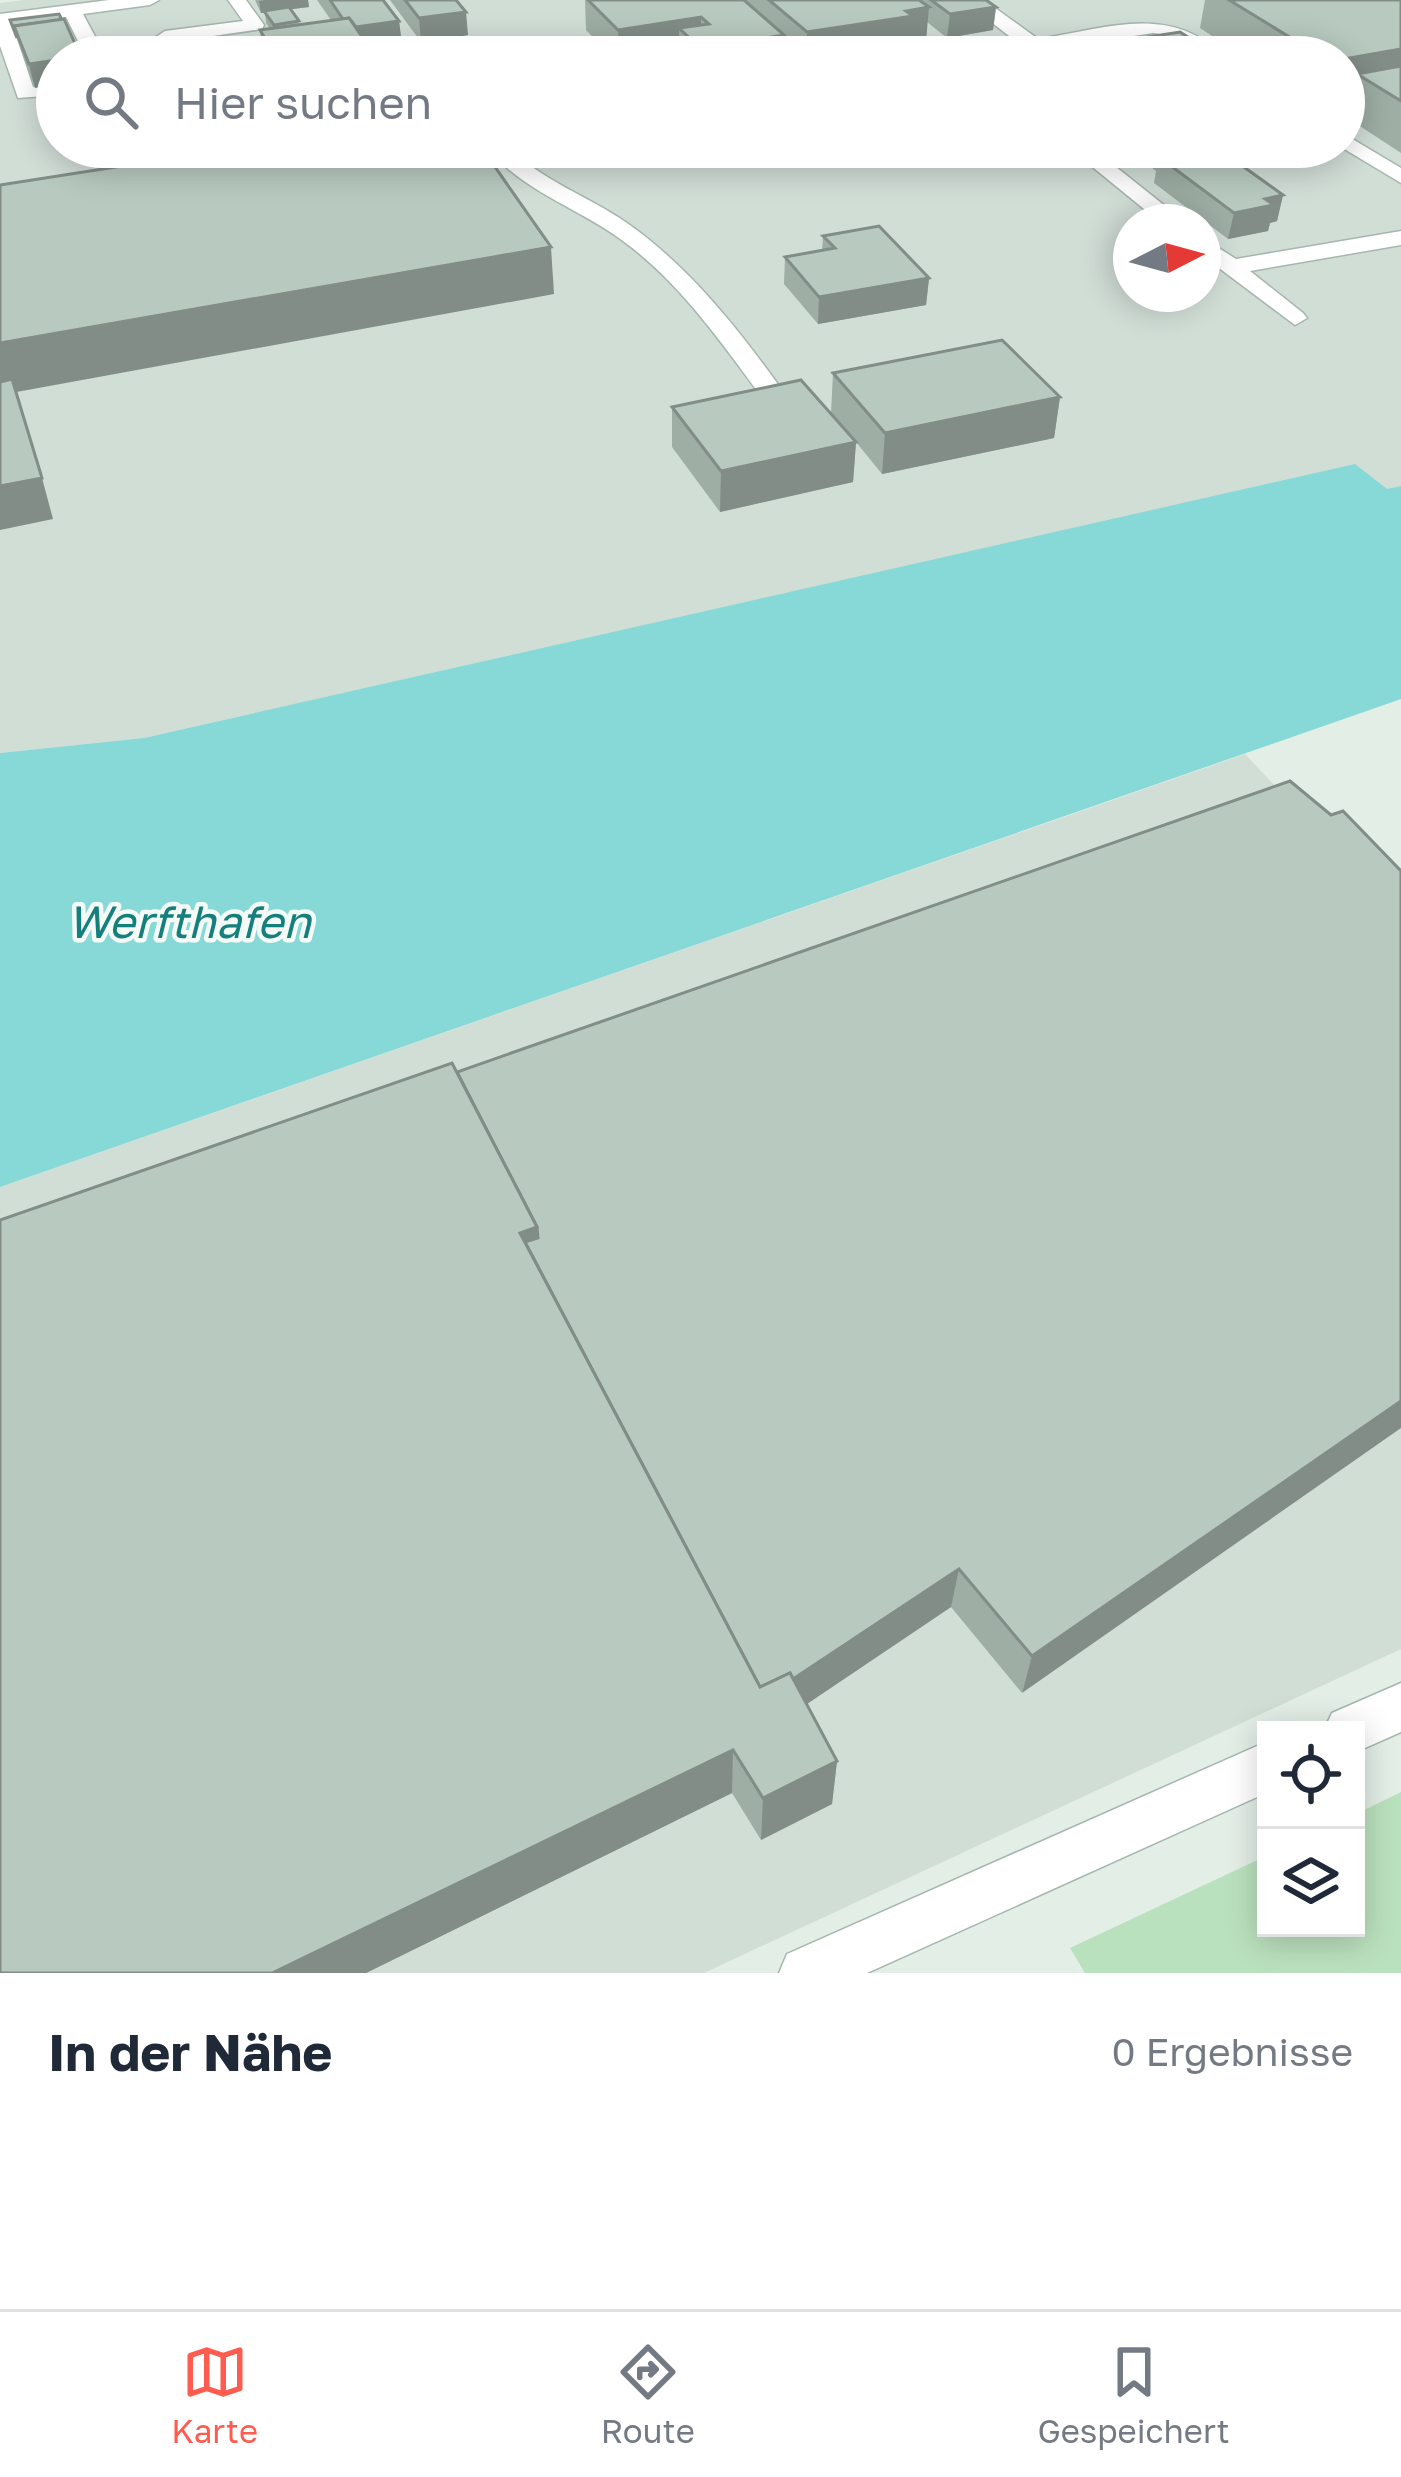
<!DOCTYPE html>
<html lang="de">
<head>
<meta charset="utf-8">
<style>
  :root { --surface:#fff; --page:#f6f6f7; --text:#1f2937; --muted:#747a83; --line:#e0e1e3; --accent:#ff5c50 }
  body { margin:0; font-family:"Golos Text",sans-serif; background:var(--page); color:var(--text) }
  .controls { position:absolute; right:36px; bottom:36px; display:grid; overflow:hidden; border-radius:0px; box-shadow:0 6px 30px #0003 }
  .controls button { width:108px; height:108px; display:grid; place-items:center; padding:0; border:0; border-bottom:3px solid var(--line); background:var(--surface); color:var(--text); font:60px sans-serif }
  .compass { position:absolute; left:1113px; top:204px; width:108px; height:108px; border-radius:50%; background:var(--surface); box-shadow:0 6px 30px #0003; rotate:84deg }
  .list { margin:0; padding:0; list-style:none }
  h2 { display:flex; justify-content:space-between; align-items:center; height:156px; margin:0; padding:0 48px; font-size:51px }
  h2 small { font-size:39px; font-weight:400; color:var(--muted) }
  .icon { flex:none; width:66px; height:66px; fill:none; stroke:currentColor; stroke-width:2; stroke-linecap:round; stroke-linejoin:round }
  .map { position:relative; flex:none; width:1401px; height:1973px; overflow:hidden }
  .search { position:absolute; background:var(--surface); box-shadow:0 6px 30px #0003; left:36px; right:36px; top:36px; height:132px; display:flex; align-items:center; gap:30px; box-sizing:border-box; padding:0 42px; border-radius:66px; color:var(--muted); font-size:45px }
  .sheet { height:336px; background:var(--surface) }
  nav { display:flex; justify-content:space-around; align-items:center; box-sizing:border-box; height:168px; border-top:3px solid var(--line); background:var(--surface); font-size:33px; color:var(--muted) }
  nav a { display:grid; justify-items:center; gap:6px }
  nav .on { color:var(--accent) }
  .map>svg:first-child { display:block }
  .built { fill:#d1ded6; fill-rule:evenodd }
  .green { fill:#bae1bd }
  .water { fill:#86d9d6 }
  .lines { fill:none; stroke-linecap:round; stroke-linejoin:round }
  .minor-casing { stroke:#a5b7ad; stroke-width:3 }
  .minor { fill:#fff; fill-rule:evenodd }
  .wall { fill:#9eaea4 }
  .shaded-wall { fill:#818d86 }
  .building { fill:#b8cabf; stroke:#818d86; stroke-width:3 }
  .labels { text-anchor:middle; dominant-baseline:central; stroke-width:9; stroke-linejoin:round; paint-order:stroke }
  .water-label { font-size:45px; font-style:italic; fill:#147f7d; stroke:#f4faf6 }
</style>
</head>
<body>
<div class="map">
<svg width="1401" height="1973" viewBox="0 0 1401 1973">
  <rect width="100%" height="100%" fill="#e3eee7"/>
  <!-- built -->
  <g class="built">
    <path d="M24,0H1401V486L1387,490L1355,465L144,738L0,753V3ZM57,57H1344V147H57ZM1131,222H1203V294H1131Z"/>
    <polygon points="1245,754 1401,920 1401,1649 704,1973 0,1973 0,1187"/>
  </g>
  <!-- green -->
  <polygon class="green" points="1401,1792 1401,1973 1085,1973 1070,1948 1266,1856 1266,1928 1356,1928 1356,1814"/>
  <!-- water -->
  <polygon class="water" points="1355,464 1387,489 1401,486 1401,699 0,1187 0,753 144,738"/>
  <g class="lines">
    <defs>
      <g id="minor">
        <polygon points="109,0 159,0 150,5 83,14 106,57 86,57 66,17 12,24 33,87 57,83 57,95 18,98 0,46 0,14"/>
        <polygon points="228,0 246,0 264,25 262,29 165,43 156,37 165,31 243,21"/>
        <path d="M963,0H984L1038,39C1106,29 1169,2 1225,57C1189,57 1184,36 1153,33L998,57H952L1018,43Z"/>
        <polygon points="1344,134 1401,168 1401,183 1341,147"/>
        <path d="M487,147H509C542,181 588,196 627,223C688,266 736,326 780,387L776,392H758C718,338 678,281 623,241C579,208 521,191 487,147Z"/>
        <polygon points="1068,147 1091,147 1185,222 1160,222"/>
        <polygon points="1401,231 1401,245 1250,271 1303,313 1307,318 1295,325 1203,256 1203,238 1236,259"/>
        <polygon points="1401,1683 1401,1732 1356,1752 1356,1730 1324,1730 1332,1713"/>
        <polygon points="1266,1742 1266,1793 867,1973 779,1973 787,1954"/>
      </g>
    </defs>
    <!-- minor casing -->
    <use href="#minor" class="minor-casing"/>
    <!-- minor -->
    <use href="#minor" class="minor"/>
  </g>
  <!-- wall -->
  <g class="wall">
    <polygon points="255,0 308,0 309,7 291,9 300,25 331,20 317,0 383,0 399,21 402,45 381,48 388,57 261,57 256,39 261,38 260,30 270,29 266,23 265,12 261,13"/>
    <polygon points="390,0 456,0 468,35 421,42"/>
    <polygon points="585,0 986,0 996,7 993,30 947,38 927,22 926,41 911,43 911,50 867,57 795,57 784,47 784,57 679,57 679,55 664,57 612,57 586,30"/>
    <polygon points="1205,0 1401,0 1401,153 1346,117 1350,100 1344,57 1244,57 1200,28"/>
    <polygon points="59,14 35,88 10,20"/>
    <polygon points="1130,147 1309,147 1307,155 1243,167 1283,195 1277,221 1270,223 1268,231 1228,239 1154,183 1156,171 1129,150"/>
    <polygon points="823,236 929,278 926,305 818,324 784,284 785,257 822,251"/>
    <polygon points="833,373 1060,397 1054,438 882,474 856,442 853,482 720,512 672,447 672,407 831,413"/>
    <polygon points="1290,781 1022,1693 951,1607 807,1704 837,1761 832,1804 761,1840 732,1793 366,1973 0,1973 457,1072"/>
  </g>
  <!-- shaded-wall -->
  <g class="shaded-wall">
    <polygon points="266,0 308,0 309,7 261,13 259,1"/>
    <polygon points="929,7 926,41 911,43 911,50 867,57 807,57 807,32"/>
    <polygon points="996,7 993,30 947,38 950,14"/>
    <polygon points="466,12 468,35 421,42 419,18"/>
    <polygon points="701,17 701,48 784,35 784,57 700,57 700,48 679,28 679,55 664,57 619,57 618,30"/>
    <polygon points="399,21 402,45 359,51 350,28"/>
    <polygon points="1401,49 1401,91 1357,74 1350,100 1344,101 1344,59"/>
    <polygon points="57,60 57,85 35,88 29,64"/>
    <polygon points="1215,147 1309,147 1307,155 1210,173"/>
    <polygon points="1283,195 1277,221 1270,223 1268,231 1228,239 1234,213 1265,199"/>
    <polygon points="551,247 554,294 0,395 0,343"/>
    <polygon points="929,278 926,305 818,324 819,297"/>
    <polygon points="1060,397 1054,438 882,474 885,433"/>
    <polygon points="856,442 853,482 720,512 721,471"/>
    <polygon points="42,478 53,519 0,530 0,486"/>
    <polygon points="537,1227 543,1279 520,1233"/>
    <polygon points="1401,1401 1401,1428 1022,1693 1032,1656"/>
    <polygon points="959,1569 951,1607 786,1718 760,1696"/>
    <polygon points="733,1750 732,1793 366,1973 272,1973"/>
    <polygon points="837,1761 832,1804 761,1840 763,1798"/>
  </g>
  <!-- building -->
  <g class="building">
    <polygon points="330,0 383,0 399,21 356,27 349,18 343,19"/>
    <polygon points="405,0 456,0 466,12 419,18"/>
    <polygon points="588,0 744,0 784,35 700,48 679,28 709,24 701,17 618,30"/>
    <polygon points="769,0 919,0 929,7 906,11 913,16 807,32"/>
    <polygon points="931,0 986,0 996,7 950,14"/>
    <polygon points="1229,0 1401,0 1401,49 1344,59 1344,57 1322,57"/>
    <polygon points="289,7 299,21 274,25 264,11"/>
    <polygon points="59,14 62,20 14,26 17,38 10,20"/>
    <polygon points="349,18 376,57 276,57 260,30"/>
    <polygon points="64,19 81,57 57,57 57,60 29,64 14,26"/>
    <polygon points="1180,32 1219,57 1059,57 1052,52"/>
    <polygon points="373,37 388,57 376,57 363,38"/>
    <polygon points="1401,66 1401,101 1357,74"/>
    <polygon points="244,147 481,147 551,247 0,343 0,185"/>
    <polygon points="1163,147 1216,147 1283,195 1265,199 1274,205 1234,213 1159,157 1174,155"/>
    <polygon points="879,226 929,278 819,297 785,257 835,248 823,236"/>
    <polygon points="1002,340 1060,397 885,433 833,373"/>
    <polygon points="12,379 42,478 0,486 0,382"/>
    <polygon points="801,380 856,442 721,471 672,407"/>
    <polygon points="1290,781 1331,815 1343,811 1401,871 1401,1401 1032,1656 959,1569 793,1679 790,1673 760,1687 525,1242 538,1238 537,1227 457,1072"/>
    <polygon points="452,1063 537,1227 520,1233 760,1687 790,1673 837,1761 763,1798 733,1750 272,1973 0,1973 0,1220"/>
  </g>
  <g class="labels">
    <!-- water labels -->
    <g class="water-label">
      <text x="189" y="921">Werfthafen</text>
    </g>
  </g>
</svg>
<div class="controls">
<button><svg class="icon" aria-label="locate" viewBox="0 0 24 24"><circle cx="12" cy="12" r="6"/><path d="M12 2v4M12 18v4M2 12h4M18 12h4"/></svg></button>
<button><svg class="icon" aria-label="layers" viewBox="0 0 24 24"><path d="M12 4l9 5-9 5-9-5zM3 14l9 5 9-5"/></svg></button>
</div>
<svg class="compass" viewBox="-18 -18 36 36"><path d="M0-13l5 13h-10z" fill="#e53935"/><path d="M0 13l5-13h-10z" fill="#747a83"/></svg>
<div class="search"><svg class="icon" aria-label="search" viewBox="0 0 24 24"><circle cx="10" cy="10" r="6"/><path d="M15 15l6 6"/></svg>Hier suchen</div>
</div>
<section class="sheet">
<h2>In der Nähe<small>0 Ergebnisse</small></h2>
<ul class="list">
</ul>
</section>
<nav>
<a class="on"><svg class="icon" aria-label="map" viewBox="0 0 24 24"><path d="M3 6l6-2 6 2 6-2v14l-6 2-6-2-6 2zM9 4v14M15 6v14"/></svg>Karte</a>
<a><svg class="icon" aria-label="directions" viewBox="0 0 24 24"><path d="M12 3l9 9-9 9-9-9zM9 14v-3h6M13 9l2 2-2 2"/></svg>Route</a>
<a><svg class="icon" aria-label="saved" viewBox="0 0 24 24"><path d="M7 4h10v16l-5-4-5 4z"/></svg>Gespeichert</a>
</nav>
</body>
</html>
